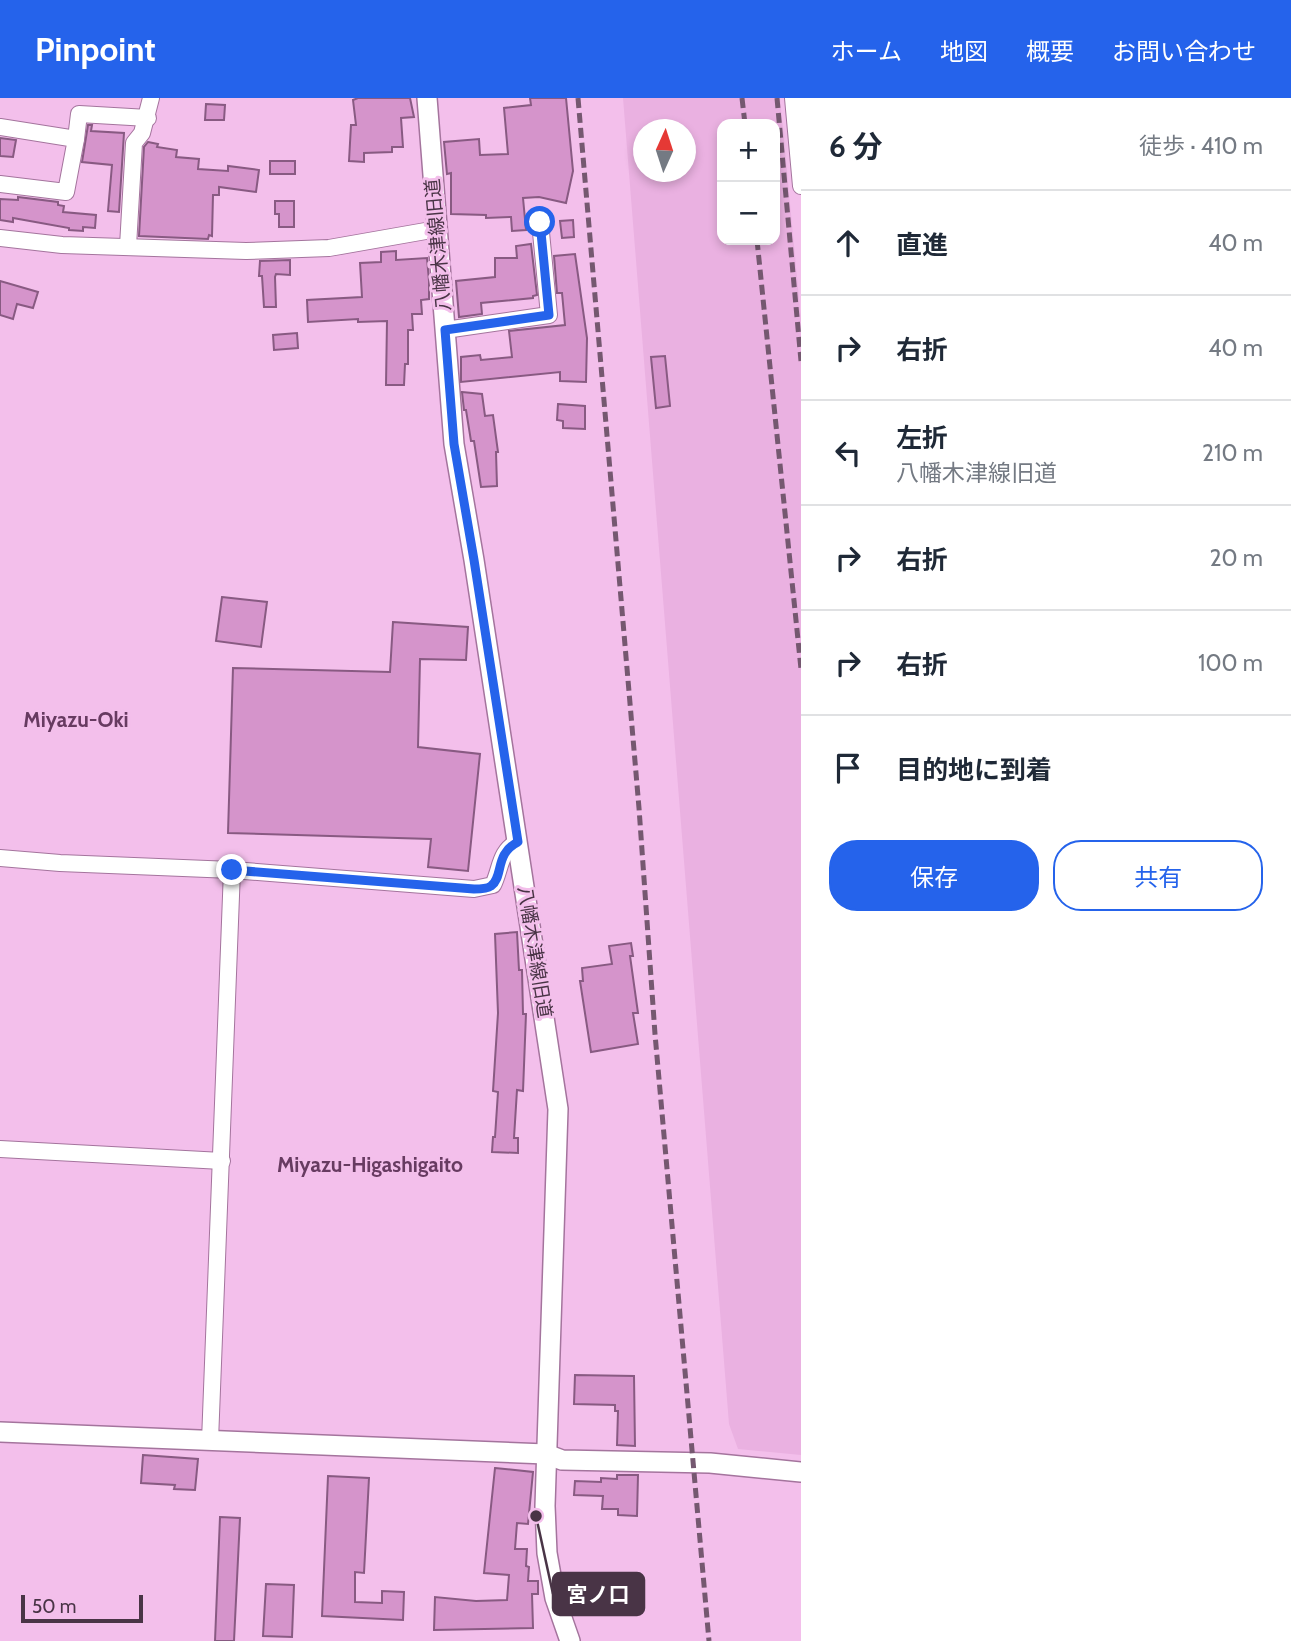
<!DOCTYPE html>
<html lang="ja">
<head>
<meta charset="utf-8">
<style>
  :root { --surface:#fff; --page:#f2f2f3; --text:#1f2937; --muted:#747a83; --line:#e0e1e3; --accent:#2563eb }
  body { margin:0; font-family:Cabin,"Noto Sans JP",sans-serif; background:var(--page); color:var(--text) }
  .controls { position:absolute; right:21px; top:21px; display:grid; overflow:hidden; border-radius:14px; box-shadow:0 4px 10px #0003 }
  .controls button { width:63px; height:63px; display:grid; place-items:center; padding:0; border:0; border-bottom:2px solid var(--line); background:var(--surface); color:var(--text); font:35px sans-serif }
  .compass { position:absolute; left:633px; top:21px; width:63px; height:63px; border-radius:50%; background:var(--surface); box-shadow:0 4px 10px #0003; rotate:3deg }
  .scale { position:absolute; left:21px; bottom:18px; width:122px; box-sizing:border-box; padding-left:7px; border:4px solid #493446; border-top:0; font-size:19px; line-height:24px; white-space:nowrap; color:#493446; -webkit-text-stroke:5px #f3bfeb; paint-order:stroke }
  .stop { position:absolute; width:21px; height:21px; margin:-16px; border:5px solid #2563eb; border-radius:50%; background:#fff }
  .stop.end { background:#2563eb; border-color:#fff; box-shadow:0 2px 7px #0008 }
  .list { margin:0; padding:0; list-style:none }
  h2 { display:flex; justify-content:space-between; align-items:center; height:91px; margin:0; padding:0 28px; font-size:30px }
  h2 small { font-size:23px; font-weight:400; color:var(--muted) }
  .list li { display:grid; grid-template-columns:46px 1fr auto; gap:21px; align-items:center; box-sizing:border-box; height:105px; padding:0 28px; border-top:2px solid var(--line) }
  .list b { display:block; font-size:26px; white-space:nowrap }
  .list p { margin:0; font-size:23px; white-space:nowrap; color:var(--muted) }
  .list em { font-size:23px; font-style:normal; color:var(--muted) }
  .actions { display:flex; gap:14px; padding:21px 28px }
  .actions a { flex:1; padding:16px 0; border:2px solid var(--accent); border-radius:28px; text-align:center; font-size:24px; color:var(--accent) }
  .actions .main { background:var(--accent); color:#fff }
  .icon { flex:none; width:38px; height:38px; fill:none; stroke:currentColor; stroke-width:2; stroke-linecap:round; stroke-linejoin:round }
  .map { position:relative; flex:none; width:801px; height:1543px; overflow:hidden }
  header { display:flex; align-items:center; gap:42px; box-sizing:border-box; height:98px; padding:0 35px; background:var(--accent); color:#fff }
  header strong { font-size:33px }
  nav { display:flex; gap:38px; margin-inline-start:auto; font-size:24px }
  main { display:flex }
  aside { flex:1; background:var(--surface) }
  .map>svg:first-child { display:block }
  .built { fill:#eab1e1; fill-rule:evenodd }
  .building { fill:#d594cb; stroke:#885a82; stroke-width:2 }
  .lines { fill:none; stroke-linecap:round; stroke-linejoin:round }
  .minor-casing { stroke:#a4749d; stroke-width:18 }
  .tertiary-casing { stroke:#a4749d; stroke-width:22 }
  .minor { stroke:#fff; stroke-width:16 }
  .tertiary { stroke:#fff; stroke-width:19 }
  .rail { stroke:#755870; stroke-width:5; stroke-dasharray:10 5; stroke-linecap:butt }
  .route { stroke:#2563eb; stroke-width:9 }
  .labels { text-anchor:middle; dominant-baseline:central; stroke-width:6; stroke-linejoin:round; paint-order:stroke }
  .street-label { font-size:19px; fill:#493446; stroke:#f3bfeb }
  .neighbourhood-label { font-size:21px; font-weight:bold; fill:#673b61; stroke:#f3bfeb }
  .leader { fill:none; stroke:#493446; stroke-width:2.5 }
  .callout-dot { fill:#493446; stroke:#f3bfeb; stroke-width:2.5 }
  .callout { fill:#493446; stroke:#493446; stroke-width:2.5 }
  .callout-label { font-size:21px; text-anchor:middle; font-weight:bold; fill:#fff }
</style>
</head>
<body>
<header>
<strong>Pinpoint</strong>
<nav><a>ホーム</a><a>地図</a><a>概要</a><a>お問い合わせ</a></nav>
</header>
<main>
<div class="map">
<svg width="801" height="1543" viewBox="0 0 801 1543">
  <rect width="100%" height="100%" fill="#f3bfeb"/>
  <!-- built -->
  <path class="built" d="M623,0H780L801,221V1357L738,1351L729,1326ZM722,26H775V142H722ZM643,32H685V74H643Z"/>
  <!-- building -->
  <g class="building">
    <polygon points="358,0 410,0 414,19 401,20 403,49 392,49 392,54 364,55 364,64 349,63 351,27 356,27 353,2"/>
    <polygon points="530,0 566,0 573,73 566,105 539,99 523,100 526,132 512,133 511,119 486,120 486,117 451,116 451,75 447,76 444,44 479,41 480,57 508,56 504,10 531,7"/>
    <polygon points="206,6 225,7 224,22 205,22"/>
    <polygon points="88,27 92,27 91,33 124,35 119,114 108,113 112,67 82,64"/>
    <polygon points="0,40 16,42 13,59 0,58"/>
    <polygon points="148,44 158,46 157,49 177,52 176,59 199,61 198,71 228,73 228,68 259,72 256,94 219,89 219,97 213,97 212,138 209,137 208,141 139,138 144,49"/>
    <rect x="270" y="63" width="25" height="13"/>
    <polygon points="18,99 58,104 58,107 64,108 63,114 96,117 95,130 83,129 83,133 69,132 69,130 13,120 13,124 0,122 0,101 18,102"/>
    <polygon points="275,103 294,103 294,129 279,129 279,116 275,116"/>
    <polygon points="573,122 574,139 562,140 560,123"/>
    <polygon points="531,146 537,197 533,198 533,200 481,205 482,216 459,219 456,183 495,179 495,160 517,160 516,148"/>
    <polygon points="396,153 396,162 427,160 429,183 429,201 421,202 422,216 412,216 413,232 408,232 408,266 405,266 404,287 386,287 387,223 358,224 358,221 308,224 307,202 362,199 360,165 381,164 381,154"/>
    <polygon points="575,156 587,240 586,284 560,283 560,274 461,284 461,259 480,257 481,262 512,259 509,233 565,227 562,195 557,195 554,158"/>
    <polygon points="290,162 290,177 276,176 275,179 276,209 264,209 262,178 259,178 260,163"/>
    <polygon points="0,183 38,194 33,210 17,206 13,221 0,217"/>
    <polygon points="297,235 298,250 274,252 273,237"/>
    <polygon points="665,258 670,308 656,310 651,259"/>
    <polygon points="462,294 482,296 485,318 493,317 498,354 496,354 497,388 481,389 474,343 471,343 466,312 464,312"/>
    <polygon points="558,306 585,308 585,331 563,330 563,323 557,322"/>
    <polygon points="222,499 267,504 261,549 216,543"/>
    <polygon points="393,524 468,529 466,562 420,561 418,649 480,656 468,773 428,769 431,741 228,735 233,570 390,574"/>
    <polygon points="517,834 519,872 522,872 523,916 526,916 523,993 517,992 514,1040 518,1040 518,1055 492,1054 493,1039 495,1039 498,994 493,993 498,915 495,836"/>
    <polygon points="631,845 633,858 630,858 638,915 633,915 638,946 591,954 580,883 583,883 582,870 612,866 609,848"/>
    <polygon points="575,1277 634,1278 635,1348 617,1347 618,1313 615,1313 615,1307 574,1306"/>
    <polygon points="143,1357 198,1361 195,1392 174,1391 175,1387 141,1385"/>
    <polygon points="495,1370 533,1374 528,1426 517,1425 515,1451 527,1451 526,1468 529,1469 528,1483 538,1483 538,1496 532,1496 533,1530 434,1532 435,1499 476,1503 507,1502 509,1477 484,1475"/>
    <polygon points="617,1377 638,1377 637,1418 618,1417 618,1411 602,1411 603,1398 574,1397 575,1383 601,1384 601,1380 617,1381"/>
    <polygon points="328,1378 369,1380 364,1475 355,1474 355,1504 382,1505 382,1493 404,1494 403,1522 322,1518"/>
    <polygon points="220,1419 240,1420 234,1543 215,1543"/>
    <polygon points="266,1486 294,1487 292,1539 263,1538"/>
  </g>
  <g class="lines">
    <defs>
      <g id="minor">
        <polyline points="793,0 801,88"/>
        <polyline points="0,29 76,41 66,94 0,86"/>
        <polyline points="76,41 79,16 148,20"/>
        <polyline points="0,140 62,147 246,153 329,150 437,131"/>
        <polyline points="128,148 134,45 142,35 151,0"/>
        <polyline points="445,232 549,217 540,124"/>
        <path d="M0,760L60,765L232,772L474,791L493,787C501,771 499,753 518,744"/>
        <polyline points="0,1051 222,1063"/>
        <polyline points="210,1343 232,772"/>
      </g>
      <g id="tertiary">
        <polyline points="427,0 454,346 474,462 558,1011 545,1408 547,1455 555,1500 570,1543"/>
        <polyline points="0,1334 546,1356 562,1362 710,1365 801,1374"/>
      </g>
    </defs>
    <!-- minor casing -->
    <use href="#minor" class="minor-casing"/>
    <!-- tertiary casing -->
    <use href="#tertiary" class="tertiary-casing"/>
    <!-- minor -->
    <use href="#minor" class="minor"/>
    <!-- tertiary -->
    <use href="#tertiary" class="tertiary"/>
    <!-- rail -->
    <g class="rail">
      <polyline points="578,0 639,710 655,936 709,1543"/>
      <polyline points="742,0 745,26"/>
      <polyline points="777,0 801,263"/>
      <polyline points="757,142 801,571"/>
    </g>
  </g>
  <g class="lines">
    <!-- route -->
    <path class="route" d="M232,772L474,791C479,791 487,791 491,788C504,779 494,756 518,744L474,462L454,346L445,232L549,217L540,124"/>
  </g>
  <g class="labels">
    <!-- street labels -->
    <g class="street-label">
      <text transform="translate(438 147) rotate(-95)">八幡木津線旧道</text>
      <text transform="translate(535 854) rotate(81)">八幡木津線旧道</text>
    </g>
    <!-- neighbourhood labels -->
    <g class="neighbourhood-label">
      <text x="76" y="621">Miyazu-Oki</text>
      <text x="370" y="1066">Miyazu-Higashigaito</text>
    </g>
  </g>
  <!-- callouts -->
  <path class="leader" d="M536 1418L553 1496"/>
  <circle class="callout-dot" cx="536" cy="1418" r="7"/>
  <rect class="callout" x="553" y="1475" width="91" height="42" rx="7"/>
  <g class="callout-label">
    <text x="598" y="1504">宮ノ口</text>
  </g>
</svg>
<div class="controls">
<button>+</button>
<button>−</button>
</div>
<svg class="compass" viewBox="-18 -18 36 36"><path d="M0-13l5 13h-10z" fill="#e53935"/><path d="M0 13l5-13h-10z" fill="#747a83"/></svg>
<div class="scale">50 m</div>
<div class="stop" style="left:540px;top:124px"></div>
<div class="stop end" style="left:232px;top:772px"></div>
</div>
<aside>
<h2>6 分<small>徒歩 · 410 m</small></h2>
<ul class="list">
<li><svg class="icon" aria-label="ahead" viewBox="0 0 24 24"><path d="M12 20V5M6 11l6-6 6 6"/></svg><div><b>直進</b></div><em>40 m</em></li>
<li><svg class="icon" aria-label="right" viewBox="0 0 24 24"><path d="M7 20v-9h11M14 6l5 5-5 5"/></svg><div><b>右折</b></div><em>40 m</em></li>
<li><svg class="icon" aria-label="left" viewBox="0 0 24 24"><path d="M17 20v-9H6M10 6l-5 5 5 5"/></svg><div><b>左折</b><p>八幡木津線旧道</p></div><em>210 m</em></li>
<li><svg class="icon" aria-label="right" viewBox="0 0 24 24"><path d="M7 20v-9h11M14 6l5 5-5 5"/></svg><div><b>右折</b></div><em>20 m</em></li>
<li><svg class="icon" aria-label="right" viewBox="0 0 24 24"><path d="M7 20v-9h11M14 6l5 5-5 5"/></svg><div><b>右折</b></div><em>100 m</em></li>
<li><svg class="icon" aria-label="arrive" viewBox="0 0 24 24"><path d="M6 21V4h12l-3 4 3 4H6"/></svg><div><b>目的地に到着</b></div></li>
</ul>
<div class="actions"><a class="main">保存</a><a>共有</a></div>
</aside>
</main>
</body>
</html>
